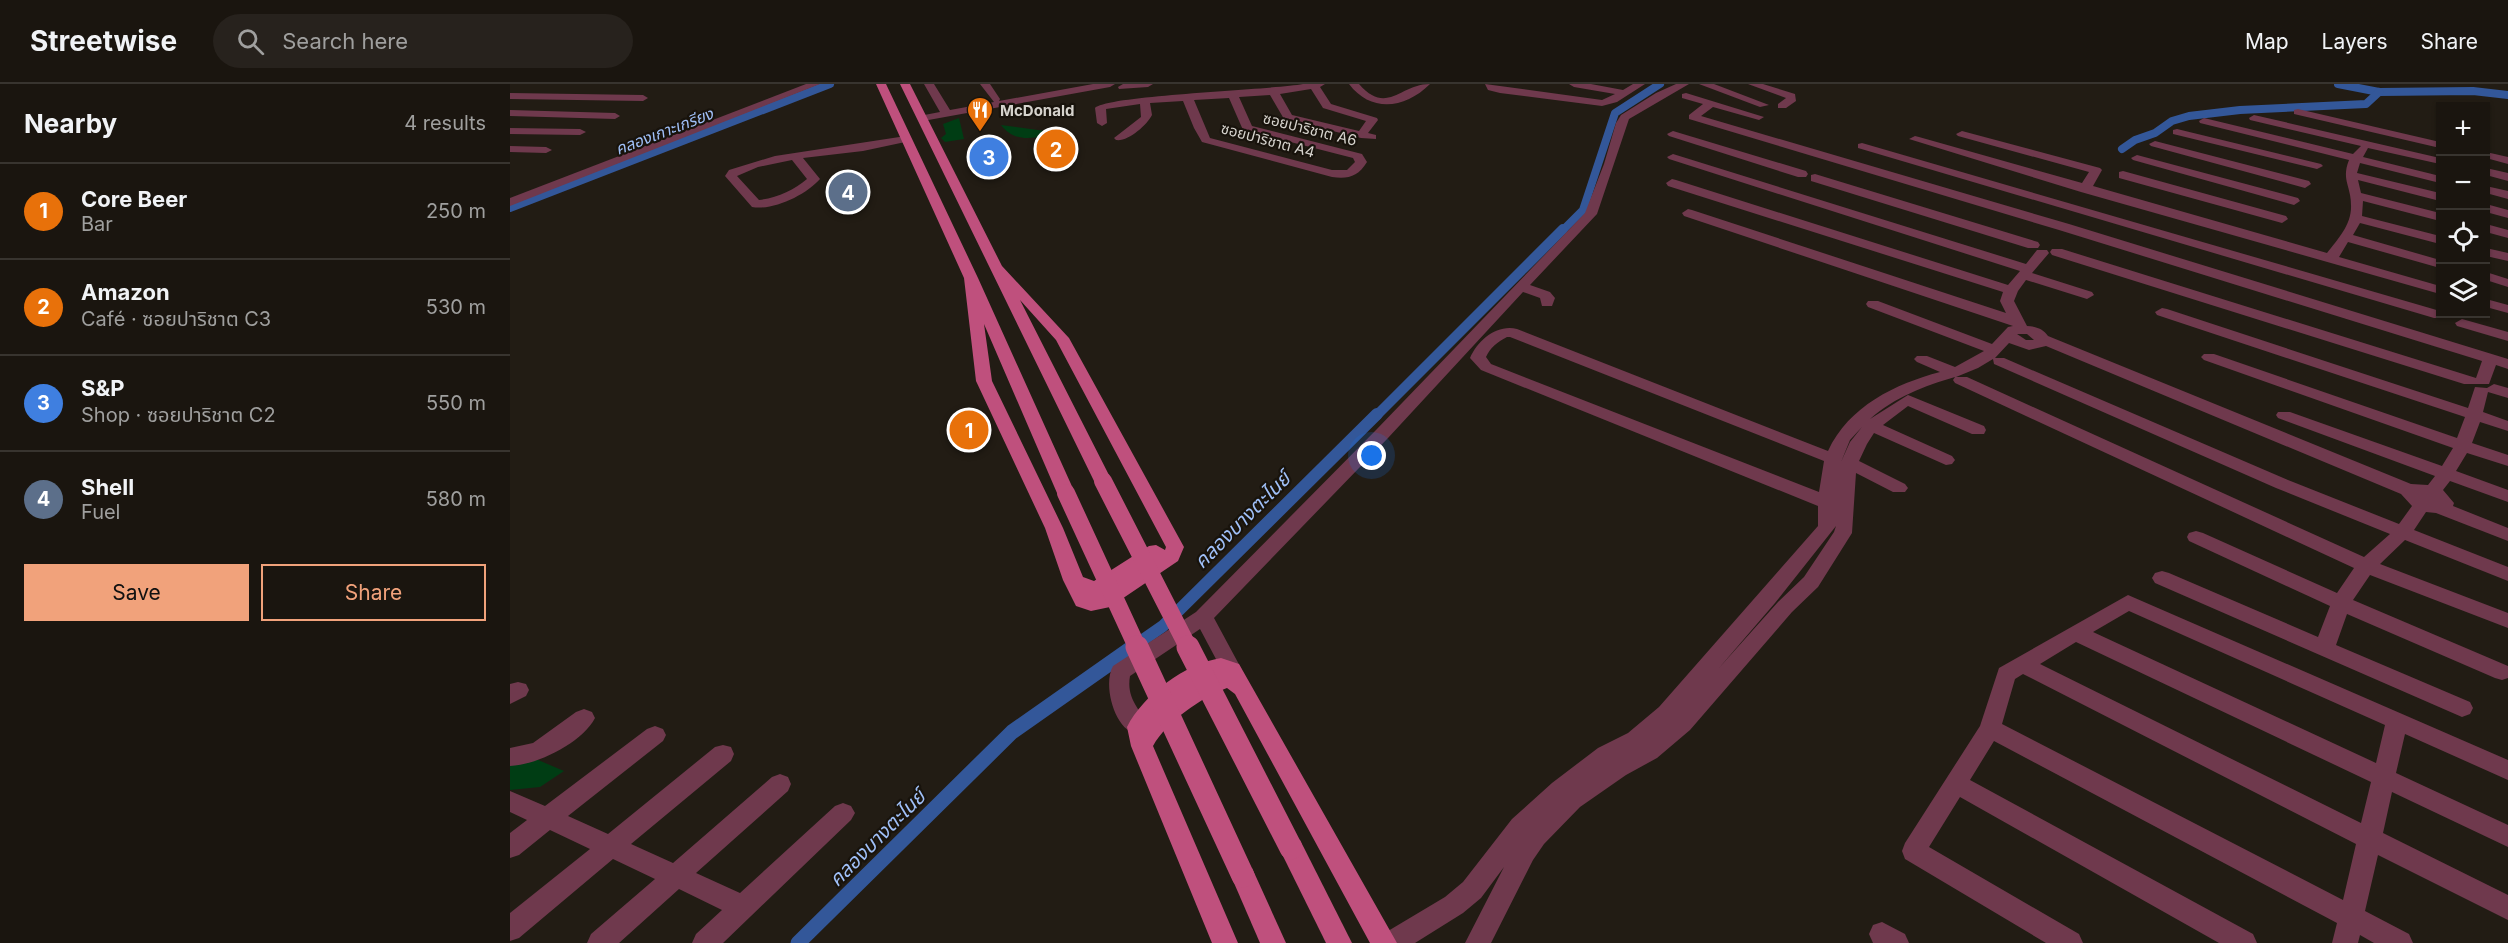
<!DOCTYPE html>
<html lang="en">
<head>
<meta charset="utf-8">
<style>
  :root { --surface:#1a150f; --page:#27221d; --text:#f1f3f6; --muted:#9f9f9e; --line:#38342f; --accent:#f1a27b }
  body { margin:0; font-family:Inter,"Noto Sans Thai",sans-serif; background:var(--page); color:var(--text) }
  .controls { position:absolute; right:18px; top:18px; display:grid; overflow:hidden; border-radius:0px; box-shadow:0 2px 4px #0004 }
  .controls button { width:54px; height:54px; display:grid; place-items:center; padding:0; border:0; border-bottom:2px solid var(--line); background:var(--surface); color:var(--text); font:30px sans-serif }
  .you { position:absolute; left:862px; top:372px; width:21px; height:21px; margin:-15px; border:4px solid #fff; border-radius:50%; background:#1a73e8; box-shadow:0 0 0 9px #1a73e833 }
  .badge { display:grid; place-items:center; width:39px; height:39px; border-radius:50%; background:var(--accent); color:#fff; font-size:20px; font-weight:700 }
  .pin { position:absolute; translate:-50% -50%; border:3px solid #fff; box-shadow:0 2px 6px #0006 }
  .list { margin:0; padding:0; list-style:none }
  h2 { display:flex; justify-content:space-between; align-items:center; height:78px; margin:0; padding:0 24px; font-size:26px }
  h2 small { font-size:20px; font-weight:400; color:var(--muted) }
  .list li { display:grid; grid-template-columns:39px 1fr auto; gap:18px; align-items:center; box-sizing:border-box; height:96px; padding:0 24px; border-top:2px solid var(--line) }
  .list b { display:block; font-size:22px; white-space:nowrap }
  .list p { margin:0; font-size:20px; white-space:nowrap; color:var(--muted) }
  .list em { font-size:20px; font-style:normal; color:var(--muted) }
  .actions { display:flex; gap:12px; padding:18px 24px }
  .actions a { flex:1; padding:14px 0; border:2px solid var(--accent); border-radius:0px; text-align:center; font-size:21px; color:var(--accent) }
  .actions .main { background:var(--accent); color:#111 }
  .icon { flex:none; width:33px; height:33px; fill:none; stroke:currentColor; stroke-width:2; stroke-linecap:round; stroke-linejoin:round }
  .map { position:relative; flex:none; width:1998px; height:859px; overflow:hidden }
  header { display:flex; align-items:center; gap:36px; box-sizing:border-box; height:84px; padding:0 30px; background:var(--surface); border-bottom:2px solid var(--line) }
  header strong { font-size:28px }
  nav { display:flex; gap:33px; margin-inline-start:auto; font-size:21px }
  .search { width:420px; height:54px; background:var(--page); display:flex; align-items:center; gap:15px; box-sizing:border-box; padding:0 21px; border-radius:33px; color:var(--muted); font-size:22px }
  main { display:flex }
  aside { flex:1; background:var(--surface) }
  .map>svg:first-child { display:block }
  .green { fill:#003d14 }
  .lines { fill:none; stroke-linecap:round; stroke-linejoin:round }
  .canal-far3 { stroke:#335799; stroke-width:8 }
  .canal-far2 { stroke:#335799; stroke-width:10 }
  .canal-far1 { stroke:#335799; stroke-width:12 }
  .canal { stroke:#335799; stroke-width:15 }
  .minor { fill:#6f394d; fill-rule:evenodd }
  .major { fill:#bf507d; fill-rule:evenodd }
  .major-bridge-far1 { stroke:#bf507d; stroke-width:18 }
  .major-bridge { stroke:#bf507d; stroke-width:23 }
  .labels { text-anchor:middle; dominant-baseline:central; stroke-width:4.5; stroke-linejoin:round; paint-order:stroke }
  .far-poi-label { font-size:15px; font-weight:bold; fill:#d6d3cd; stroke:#18130c; text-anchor:start }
  .far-street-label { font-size:15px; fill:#d6d3cd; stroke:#18130c }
  .far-water-label { font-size:16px; font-style:italic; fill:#a0c0f8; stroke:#18130c }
  .water-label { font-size:20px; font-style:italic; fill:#a0c0f8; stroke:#18130c }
</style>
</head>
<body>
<header>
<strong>Streetwise</strong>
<div class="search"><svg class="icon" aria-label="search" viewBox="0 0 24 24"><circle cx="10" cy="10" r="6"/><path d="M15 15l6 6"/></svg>Search here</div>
<nav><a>Map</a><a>Layers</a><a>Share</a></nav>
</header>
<main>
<aside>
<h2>Nearby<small>4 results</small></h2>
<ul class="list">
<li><span class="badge" style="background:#e8710a">1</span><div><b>Core Beer</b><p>Bar</p></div><em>250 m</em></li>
<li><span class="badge" style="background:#e8710a">2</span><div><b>Amazon</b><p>Café · ซอยปาริชาต C3</p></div><em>530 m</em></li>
<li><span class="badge" style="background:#3f7fe0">3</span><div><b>S&amp;P</b><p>Shop · ซอยปาริชาต C2</p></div><em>550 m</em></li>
<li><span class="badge" style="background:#5c6f8a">4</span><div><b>Shell</b><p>Fuel</p></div><em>580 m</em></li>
</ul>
<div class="actions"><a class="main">Save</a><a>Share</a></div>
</aside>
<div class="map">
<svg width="1998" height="859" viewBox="0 0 1998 859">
  <rect width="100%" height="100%" fill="#221c14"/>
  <!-- green -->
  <g class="green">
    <polygon points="449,34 454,55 435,58 431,54 436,50 433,40"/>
    <path d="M491,41L550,49C529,52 507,62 491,41Z"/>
    <polygon points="0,664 54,687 30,703 0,706"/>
  </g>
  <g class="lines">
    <!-- canal-far3 -->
    <g class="canal-far3">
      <polyline points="1828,0 1869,8 1963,7 1998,11"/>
      <polyline points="1612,65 1625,56 1645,49 1662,37 1679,32 1730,26 1856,20 1869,8"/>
      <polyline points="0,124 320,0"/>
      <polyline points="1052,147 1073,126 1105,29 1150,0"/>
    </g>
    <!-- canal-far2 -->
    <polyline class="canal-far2" points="866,332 1053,145"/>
    <!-- canal-far1 -->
    <polyline class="canal-far1" points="620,565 653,542 867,330"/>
    <!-- canal -->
    <polyline class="canal" points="288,859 502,648 623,563"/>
    <!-- minor -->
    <g class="minor">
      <polygon points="296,0 310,0 0,122 0,114"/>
      <polygon points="414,0 424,0 440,26 484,18 470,0 480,0 490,15 489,17 583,0 605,0 600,3 413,37 408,34 409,32 430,28"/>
      <polygon points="613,0 643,0 638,3 609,5 608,3"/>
      <path d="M793,0H815L810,3L821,20L867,34L868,36L858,49L866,51V55L851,54L774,35L760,11L729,13L742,42L852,70L857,78C848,93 838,95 822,93L692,58L684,44L673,17L640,19L642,31C637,41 618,58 606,56L604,54L631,33L630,20L596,25L597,39L592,42L587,39L585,24C597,11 761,6 793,0ZM801,5L813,24L856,37L849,47L782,31L770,10ZM719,14L733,46L843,74L845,78L837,86H822L700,54L684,16Z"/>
      <path d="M839,0H849C877,32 890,0 920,0C895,25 861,29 839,0Z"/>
      <polygon points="975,0 1092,16 1105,10 1064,3 1059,0 1081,0 1113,6 1123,0 1135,0 1107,18 1092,22 990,9 978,6"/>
      <path d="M1166,0H1179L1119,35L1087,130L1020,201L1040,208L1045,214L1042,222H1032L1030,214L1013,208L878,354L704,534L732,586L729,592L722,594L715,592L690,545L620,592C616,615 630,625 639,643L636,649C608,659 591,603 603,582L686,528L866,346L1075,129L1094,80L1106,39L1111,31L1146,9Z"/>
      <polygon points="1189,0 1204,0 1259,21 1250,23"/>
      <polygon points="1238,0 1253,0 1285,10 1286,17 1276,24 1268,24 1268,20 1276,14"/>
      <polygon points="0,9 133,11 138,14 133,17 0,15"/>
      <polygon points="1176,9 1254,33 1249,36 1203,23 1191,32 1559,140 1998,275 1998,285 1986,281 1979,300 1954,300 1542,171 1540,168 1542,165 1552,165 1966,294 1972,277 1549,146 1179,35 1179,31 1193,20 1172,14 1172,10"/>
      <polygon points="1788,25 1930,58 1930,64 1784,30 1784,26"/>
      <polygon points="0,26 105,29 110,32 105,35 0,32"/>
      <path d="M1744,31L1930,74V80L1858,64L1853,73L1930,92V99L1850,79L1847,89L1930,109V117L1848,96L1851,109L1930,129V137L1853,117L1852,132L1930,152V160L1850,139L1843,151L1930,176V184L1838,158L1829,173L1930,202V210L1571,108L1399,55L1405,52L1409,53L1572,99L1579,88L1448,52L1446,50L1452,47L1590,84L1592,86L1583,102L1817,169C1828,155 1842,140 1841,121C1841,102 1831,96 1839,76L1690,39L1689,37L1694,34L1843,70L1851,62L1740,36L1739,34Z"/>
      <polygon points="0,44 70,45 76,48 70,51 0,50"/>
      <polygon points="1667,45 1811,80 1813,82 1807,85 1663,50 1663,46"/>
      <polygon points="1163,47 1296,87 1298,90 1296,93 1288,93 1159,52 1157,50"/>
      <path d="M396,52L402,55L400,57L353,67L293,74L310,95C296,111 263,127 242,123L215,92L219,86L265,72ZM282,76L297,95C284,106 267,114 249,116L227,92L248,83Z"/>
      <polygon points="1645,57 1799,97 1801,100 1795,104 1641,62 1639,60"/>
      <polygon points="1352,59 1930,227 1930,230 1936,231 1934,234 1924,234 1348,64 1348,60"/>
      <polygon points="0,62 36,63 42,66 36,69 0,68"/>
      <polygon points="1976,68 1998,73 1998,80 1976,74"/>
      <path d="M1163,70L1516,180L1527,166H1537L1539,169L1522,189L1582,208L1584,211L1577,215L1516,196L1508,207L1504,217L1517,242C1525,242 1534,245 1538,252L1901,400L1918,401L1925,392L1768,334L1766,331L1768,328H1780L1932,382L1943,364L1694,276L1691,273L1694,270H1704L1947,354L1955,333L1647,231L1645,228L1652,224L1657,225L1958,324L1965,303L1977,304L1984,300L1998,304V314L1978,308L1973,328L1998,337V347L1970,338L1962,359L1998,371V382L1957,369L1946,387L1998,406V418L1940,397L1933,406L1944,419L1943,422L1998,444V457L1926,429L1916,428L1904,446L1998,483V497L1895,456L1870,480L1998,529V544L1860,491L1843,516L1998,582V594L1992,596L1985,594L1837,530L1826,561L1960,618L1963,624L1960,630L1952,633L1645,499L1642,494L1645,489L1652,487L1659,489L1808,553L1820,522L1679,457L1677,453L1679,449L1686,447L1693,449L1827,509L1844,484L1445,299L1443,296L1445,293C1414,302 1385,313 1360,335L1398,311L1474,342L1476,346L1474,350H1462L1398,322L1373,341L1442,372L1445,376L1442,380L1436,381L1364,349L1357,360L1349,377L1395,400L1398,404L1395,408H1383L1346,389L1342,449L1308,503L1282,528L1180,646L1147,674L1116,691L1070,723L1034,760L1023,776L981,859H955L994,783L971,814L953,829L905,859H869L873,850L935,813L953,798L1002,735L1042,699L1088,664L1118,649L1149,623L1308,442V422L971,286L960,274C968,256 987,240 1007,245L1318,367C1339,322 1385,300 1430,288L1407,278L1404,275L1407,272H1417L1445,283L1474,267L1358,223L1356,220L1358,217H1368L1482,260L1498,243L1503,242L1174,132L1172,129L1178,125L1182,126L1496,229L1490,217L1493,208L1158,102L1156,99L1162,95L1166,96L1498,201L1510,187L1159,75L1157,73ZM1507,250H1517L1524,256H1516ZM997,253H1000L1314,377L1309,408L981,280L976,273C980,264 987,258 997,253ZM1499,259L1519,266L1536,262L1891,410L1902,422L1889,440L1778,396L1494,274H1485ZM1483,275L1484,280L1766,404L1880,450L1854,473L1457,293H1446L1468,284ZM1352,343L1340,358L1331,378L1340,356ZM1326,442L1324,448L1294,493L1268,518L1209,584L1265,519Z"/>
      <polygon points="1627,71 1788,114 1790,117 1784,121 1623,76 1621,74"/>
      <polygon points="1976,84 1998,89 1998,97 1976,91"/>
      <polygon points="1613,87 1776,132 1778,135 1772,139 1609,94 1609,88"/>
      <polygon points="1305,90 1528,158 1530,161 1528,164 1518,164 1301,97 1301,91"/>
      <polygon points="1976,102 1998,107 1998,115 1976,109"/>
      <polygon points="1976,120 1998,126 1998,134 1976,128"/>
      <polygon points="1976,140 1998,146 1998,154 1976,148"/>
      <polygon points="1976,164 1998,169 1998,177 1976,172"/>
      <polygon points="1976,188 1998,195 1998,203 1976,196"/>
      <polygon points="1976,215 1998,221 1998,229 1976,223"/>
      <polygon points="1952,235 1998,248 1998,257 1947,242 1945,239"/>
      <path d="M1618,511L1998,676V696L1895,650L1886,689L1998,741V763L1882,708L1873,749L1998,811V836L1868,771L1855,827L1899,850L1903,859H1864L1850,851L1848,859H1822L1827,839L1484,657L1460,696L1743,850L1747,859H1709L1450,713L1419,763L1569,850L1573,859H1536L1395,775L1392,767L1395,759L1470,642L1489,584ZM1619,527L1875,641L1866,679L1583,548ZM1566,558L1861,698L1851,739L1530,580ZM1513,590L1846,760L1833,816L1492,640L1505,595Z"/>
      <polygon points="8,598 16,600 19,606 16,612 0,620 0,600"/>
      <path d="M74,625L82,628L85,634C72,659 27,681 0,682V664L23,659L66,628Z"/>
      <polygon points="145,642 153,645 156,651 153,657 58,732 98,750 205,663 213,661 221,663 224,670 221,677 121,760 163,779 262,693 270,690 278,693 281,700 278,707 186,789 230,809 325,722 333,719 341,722 345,729 341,736 213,859 182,859 186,850 212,826 169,805 109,859 77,859 81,850 145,795 103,775 9,854 0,857 0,829 80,765 40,746 9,771 0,774 0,749 17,736 0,728 0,707 35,722 137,645"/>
      <polygon points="1372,838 1395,850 1399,859 1363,859 1359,850 1363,841"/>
    </g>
    <!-- major -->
    <g class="major">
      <polygon points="366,0 376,0 468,194 565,409 562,413 550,413 547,409 474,240 482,297 553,444 573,493 584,497 639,462 646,461 655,466 656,463 546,256 510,216 602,397 599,401 587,401 584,397 390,0 400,0 492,182 559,254 674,463 668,477 600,523 581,527 566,522 553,496 535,444 466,297 454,194"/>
      <path d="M711,574L729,580L887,859H860L725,610L717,604C691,614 657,637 643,662L728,859H702L621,662L617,643C634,610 675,580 711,574Z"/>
      <polygon points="781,753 790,756 842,859 816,859 769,764 772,756"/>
      <polygon points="733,781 742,784 776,859 750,859 721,792 724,784"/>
    </g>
    <!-- major-bridge-far1 -->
    <g class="major-bridge-far1">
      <polyline points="593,397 679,565"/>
      <polyline points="556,409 628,565"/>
    </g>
    <!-- major-bridge -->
    <g class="major-bridge">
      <polyline points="627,563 733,792"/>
      <polyline points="678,563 781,764"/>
    </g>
  </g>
  <!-- icons -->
  <defs>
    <symbol id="restaurant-pin" viewBox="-11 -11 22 30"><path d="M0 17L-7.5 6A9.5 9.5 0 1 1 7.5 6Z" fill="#e8710a" stroke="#18130c"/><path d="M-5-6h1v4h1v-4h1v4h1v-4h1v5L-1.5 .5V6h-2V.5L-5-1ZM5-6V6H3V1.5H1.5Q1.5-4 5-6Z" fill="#fff"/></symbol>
  </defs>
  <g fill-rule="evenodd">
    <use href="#restaurant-pin" x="455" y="11" width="30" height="40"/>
  </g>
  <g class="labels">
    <!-- far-poi labels -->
    <g class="far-poi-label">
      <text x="490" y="26">McDonald</text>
    </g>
    <!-- far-street labels -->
    <g class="far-street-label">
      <text transform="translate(800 45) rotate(14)">ซอยปาริชาต A6</text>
      <text transform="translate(758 56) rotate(15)">ซอยปาริชาต A4</text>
    </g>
    <!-- far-water labels -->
    <g class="far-water-label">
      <text transform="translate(154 47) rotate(-21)">คลองเกาะเกรียง</text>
    </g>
    <!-- water labels -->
    <g class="water-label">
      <text transform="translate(732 436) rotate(-45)">คลองบางตะไนย์</text>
      <text transform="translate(367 754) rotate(-45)">คลองบางตะไนย์</text>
    </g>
  </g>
</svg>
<div class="controls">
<button>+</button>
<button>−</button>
<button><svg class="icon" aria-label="locate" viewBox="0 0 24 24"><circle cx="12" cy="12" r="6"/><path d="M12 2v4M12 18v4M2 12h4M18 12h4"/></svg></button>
<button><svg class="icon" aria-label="layers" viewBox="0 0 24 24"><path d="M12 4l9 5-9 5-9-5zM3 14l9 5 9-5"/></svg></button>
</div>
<div class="you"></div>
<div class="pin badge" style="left:459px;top:346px;background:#e8710a">1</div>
<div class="pin badge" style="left:546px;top:65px;background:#e8710a">2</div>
<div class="pin badge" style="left:479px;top:73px;background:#3f7fe0">3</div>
<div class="pin badge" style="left:338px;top:108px;background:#5c6f8a">4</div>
</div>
</main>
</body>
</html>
